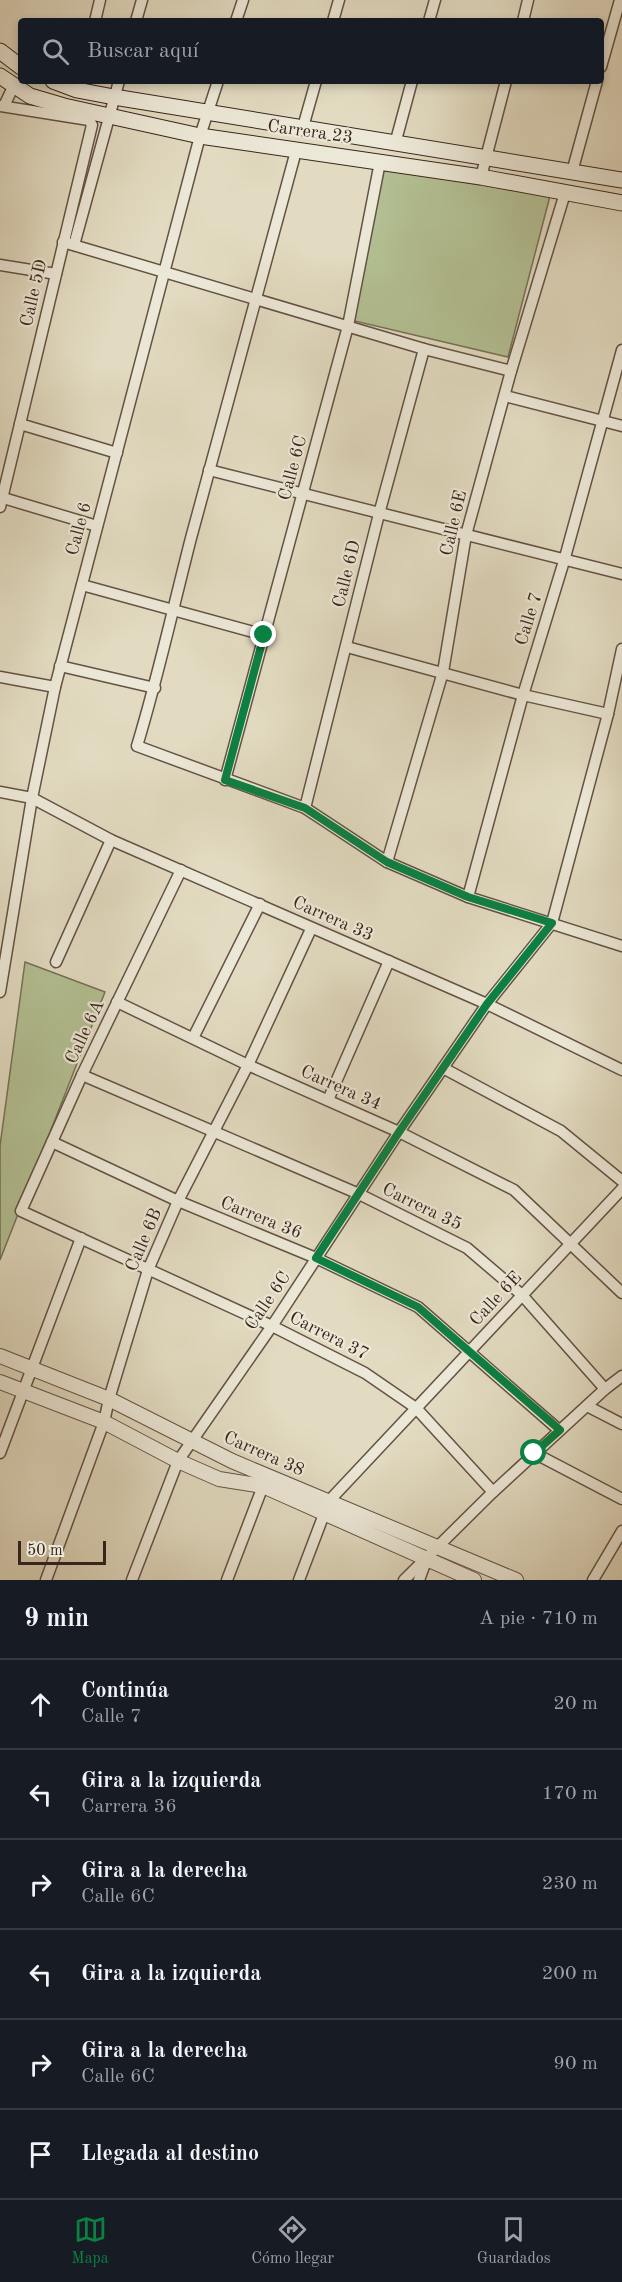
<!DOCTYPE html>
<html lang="es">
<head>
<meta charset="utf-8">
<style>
  :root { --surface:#171b24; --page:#242831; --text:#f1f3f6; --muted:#9ea1a6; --line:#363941; --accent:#0b8043 }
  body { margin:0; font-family:"Old Standard TT",serif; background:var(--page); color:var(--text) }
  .scale { position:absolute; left:18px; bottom:15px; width:88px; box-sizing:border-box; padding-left:6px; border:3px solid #3a251c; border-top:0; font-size:16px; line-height:21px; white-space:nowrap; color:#3a251c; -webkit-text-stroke:4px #ece8d7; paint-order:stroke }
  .stop { position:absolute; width:18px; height:18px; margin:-14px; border:4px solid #0b8043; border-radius:50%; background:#fff }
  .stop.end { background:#0b8043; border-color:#fff; box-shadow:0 2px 6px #0008 }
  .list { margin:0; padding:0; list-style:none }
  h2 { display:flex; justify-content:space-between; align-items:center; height:78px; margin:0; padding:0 24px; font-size:26px }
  h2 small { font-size:20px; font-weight:400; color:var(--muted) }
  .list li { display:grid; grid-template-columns:39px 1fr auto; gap:18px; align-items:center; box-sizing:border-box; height:90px; padding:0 24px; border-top:2px solid var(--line) }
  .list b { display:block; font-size:22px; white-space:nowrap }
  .list p { margin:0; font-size:20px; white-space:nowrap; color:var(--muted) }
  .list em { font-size:20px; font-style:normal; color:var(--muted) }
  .icon { flex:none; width:33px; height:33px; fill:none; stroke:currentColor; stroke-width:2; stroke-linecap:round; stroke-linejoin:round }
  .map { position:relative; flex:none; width:622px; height:1580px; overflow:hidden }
  .search { position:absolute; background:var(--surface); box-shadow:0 3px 9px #0003; left:18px; right:18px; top:18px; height:66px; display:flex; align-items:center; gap:15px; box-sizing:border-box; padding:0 21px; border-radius:6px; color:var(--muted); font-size:22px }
  .sheet { height:618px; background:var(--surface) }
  nav { display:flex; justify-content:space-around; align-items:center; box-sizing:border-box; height:84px; border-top:2px solid var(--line); background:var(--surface); font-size:16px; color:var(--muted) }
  nav a { display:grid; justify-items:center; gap:3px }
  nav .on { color:var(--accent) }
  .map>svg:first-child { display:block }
  .green { fill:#b3c093; stroke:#767258; stroke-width:1.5 }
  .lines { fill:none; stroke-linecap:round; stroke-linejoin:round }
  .minor-casing { stroke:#645245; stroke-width:13 }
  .tertiary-casing { stroke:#645245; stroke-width:16 }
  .secondary-casing { stroke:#3a251c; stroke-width:17 }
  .minor { stroke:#ece8d7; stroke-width:10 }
  .tertiary { stroke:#ece8d7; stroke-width:14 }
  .secondary { stroke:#ece8d7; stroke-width:15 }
  .route { stroke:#0b8043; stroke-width:8 }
  .labels { text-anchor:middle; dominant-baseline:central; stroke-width:4.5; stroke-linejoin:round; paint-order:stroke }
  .street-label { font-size:18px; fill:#3a251c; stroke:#ece8d7 }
</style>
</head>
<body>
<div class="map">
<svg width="622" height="1580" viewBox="0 0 622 1580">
  <rect width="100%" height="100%" fill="#e2dbc1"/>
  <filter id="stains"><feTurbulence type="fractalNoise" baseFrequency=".00333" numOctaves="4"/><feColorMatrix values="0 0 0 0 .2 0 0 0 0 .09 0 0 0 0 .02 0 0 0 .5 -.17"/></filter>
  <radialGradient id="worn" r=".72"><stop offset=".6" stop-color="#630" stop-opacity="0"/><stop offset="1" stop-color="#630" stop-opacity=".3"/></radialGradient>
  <!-- green -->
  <g class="green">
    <polygon points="382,169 550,196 508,357 346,319"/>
    <polygon points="25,962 105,992 0,1260 0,1146"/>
  </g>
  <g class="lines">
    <defs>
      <g id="minor">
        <polyline points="95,21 100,0"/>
        <polyline points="136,21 142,0"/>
        <polyline points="236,21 243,0"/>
        <polyline points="333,21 339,0"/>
        <polyline points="429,21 435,0"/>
        <polyline points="523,21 528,0"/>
        <polyline points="601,67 620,0"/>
        <polyline points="0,106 89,120 92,125 0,507"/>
        <polyline points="4,106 14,85"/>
        <polyline points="303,127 316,81"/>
        <polyline points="395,144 412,81"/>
        <path d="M296,151C260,280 225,409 191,538C173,608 158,677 137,746L305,808L387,862L468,897L622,946"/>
        <polyline points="572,172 597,81"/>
        <polyline points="481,177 506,81"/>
        <polyline points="63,242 424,349 511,371"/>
        <polyline points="74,245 119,81"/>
        <polyline points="0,265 56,274"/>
        <polyline points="505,396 622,426"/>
        <polyline points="20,424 117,453"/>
        <polyline points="209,470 622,574"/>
        <polyline points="0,497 97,526"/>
        <polyline points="82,585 264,635"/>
        <polyline points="347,647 523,695 608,714"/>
        <polyline points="60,666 155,688"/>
        <polyline points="0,677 55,687"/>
        <polyline points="225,780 348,326 380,162"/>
        <polyline points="0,792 32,798 111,840 487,1004 622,1070"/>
        <polyline points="305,808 379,514 424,349"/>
        <polyline points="387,862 443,672 466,535 511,371 565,193"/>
        <polyline points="181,870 82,1075 21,1211 272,1326 365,1373 416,1408 493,1492"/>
        <polyline points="468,897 523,695 564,561 622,350"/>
        <polyline points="56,962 111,840"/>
        <polyline points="0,992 32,798 55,687 200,136 218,81"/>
        <polyline points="117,1002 248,1065 399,1132 514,1190 622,1293"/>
        <polyline points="193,1038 260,904"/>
        <polyline points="443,1068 561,1131 622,1181"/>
        <polyline points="82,1075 359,1194 467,1248 522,1295 605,1389"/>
        <polyline points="328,1100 389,961"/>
        <polyline points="52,1142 178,1201 316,1258 418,1307 559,1430"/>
        <polyline points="587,1406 622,1424"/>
        <polyline points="0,1453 81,1238"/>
        <polyline points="534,1453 622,1499"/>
        <polyline points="46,1580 104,1422 109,1399 148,1270 178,1201 248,1065 311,929"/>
        <polyline points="132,1580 178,1461 272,1326 399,1132 487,1004 552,923 608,714 622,649"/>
        <polyline points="227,1580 263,1486"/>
        <polyline points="299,1580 329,1501 622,1189"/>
        <polyline points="404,1580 493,1492 605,1389 622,1376"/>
        <polyline points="419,1580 426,1561"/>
        <polyline points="593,1580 622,1531"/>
      </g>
      <g id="tertiary">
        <polyline points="0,1356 109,1399 232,1461 516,1580"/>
        <polyline points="0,1382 104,1422 178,1461 219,1479 263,1486 474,1580"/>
      </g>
      <g id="secondary">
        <polyline points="0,51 21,67"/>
        <polyline points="0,76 30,96 64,106 200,136 481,177 622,203"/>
        <polyline points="53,81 77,90 114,97 622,180"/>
      </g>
    </defs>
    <!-- minor casing -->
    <use href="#minor" class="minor-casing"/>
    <!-- tertiary casing -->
    <use href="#tertiary" class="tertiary-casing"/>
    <!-- secondary casing -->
    <use href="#secondary" class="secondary-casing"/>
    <!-- minor -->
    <use href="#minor" class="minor"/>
    <!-- tertiary -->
    <use href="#tertiary" class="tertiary"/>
    <!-- secondary -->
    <use href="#secondary" class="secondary"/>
  </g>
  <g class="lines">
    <!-- route -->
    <polyline class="route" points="264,635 225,780 305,808 387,862 468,897 552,923 487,1004 399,1132 316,1258 418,1307 560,1430 534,1453"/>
  </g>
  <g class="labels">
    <!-- street labels -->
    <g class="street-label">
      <text transform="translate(310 132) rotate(8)">Carrera 23</text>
      <text transform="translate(34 293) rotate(-77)">Calle 5D</text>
      <text transform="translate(293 468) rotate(-75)">Calle 6C</text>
      <text transform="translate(454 523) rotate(-77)">Calle 6E</text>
      <text transform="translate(79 529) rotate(-75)">Calle 6</text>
      <text transform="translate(347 574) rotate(-76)">Calle 6D</text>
      <text transform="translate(529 619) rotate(-73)">Calle 7</text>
      <text transform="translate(333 919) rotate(24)">Carrera 33</text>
      <text transform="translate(85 1032) rotate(-65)">Calle 6A</text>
      <text transform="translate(341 1088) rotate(24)">Carrera 34</text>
      <text transform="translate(422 1207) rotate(26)">Carrera 35</text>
      <text transform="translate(261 1218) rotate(22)">Carrera 36</text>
      <text transform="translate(144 1240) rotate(-67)">Calle 6B</text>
      <text transform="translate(496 1299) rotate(-47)">Calle 6E</text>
      <text transform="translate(268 1301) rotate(-56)">Calle 6C</text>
      <text transform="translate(329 1336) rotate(27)">Carrera 37</text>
      <text transform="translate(264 1454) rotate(24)">Carrera 38</text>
    </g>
  </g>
  <rect width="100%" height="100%" filter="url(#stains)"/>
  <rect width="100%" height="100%" fill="url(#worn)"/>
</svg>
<div class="scale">50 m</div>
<div class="stop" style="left:534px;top:1453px"></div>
<div class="stop end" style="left:264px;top:635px"></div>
<div class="search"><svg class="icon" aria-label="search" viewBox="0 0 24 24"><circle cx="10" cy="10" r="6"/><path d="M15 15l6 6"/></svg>Buscar aquí</div>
</div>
<section class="sheet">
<h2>9 min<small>A pie · 710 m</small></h2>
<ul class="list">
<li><svg class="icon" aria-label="ahead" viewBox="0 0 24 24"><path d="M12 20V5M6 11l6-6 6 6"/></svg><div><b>Continúa</b><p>Calle 7</p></div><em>20 m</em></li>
<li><svg class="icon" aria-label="left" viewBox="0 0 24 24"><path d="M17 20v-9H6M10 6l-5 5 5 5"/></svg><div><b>Gira a la izquierda</b><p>Carrera 36</p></div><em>170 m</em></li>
<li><svg class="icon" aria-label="right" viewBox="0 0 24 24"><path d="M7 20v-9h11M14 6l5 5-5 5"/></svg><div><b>Gira a la derecha</b><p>Calle 6C</p></div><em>230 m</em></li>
<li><svg class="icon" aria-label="left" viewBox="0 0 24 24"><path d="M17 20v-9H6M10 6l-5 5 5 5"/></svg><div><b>Gira a la izquierda</b></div><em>200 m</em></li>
<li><svg class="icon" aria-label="right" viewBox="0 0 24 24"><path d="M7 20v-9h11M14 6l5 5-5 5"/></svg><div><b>Gira a la derecha</b><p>Calle 6C</p></div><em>90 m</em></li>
<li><svg class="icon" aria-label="arrive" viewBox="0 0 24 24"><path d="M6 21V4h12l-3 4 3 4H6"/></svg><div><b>Llegada al destino</b></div></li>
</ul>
</section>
<nav>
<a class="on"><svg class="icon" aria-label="map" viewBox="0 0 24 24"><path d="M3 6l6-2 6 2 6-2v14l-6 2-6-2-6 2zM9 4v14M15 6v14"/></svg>Mapa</a>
<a><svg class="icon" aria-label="directions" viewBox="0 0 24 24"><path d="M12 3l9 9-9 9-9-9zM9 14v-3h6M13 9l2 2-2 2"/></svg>Cómo llegar</a>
<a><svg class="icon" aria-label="saved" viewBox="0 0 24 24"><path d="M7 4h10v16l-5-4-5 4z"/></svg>Guardados</a>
</nav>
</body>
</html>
